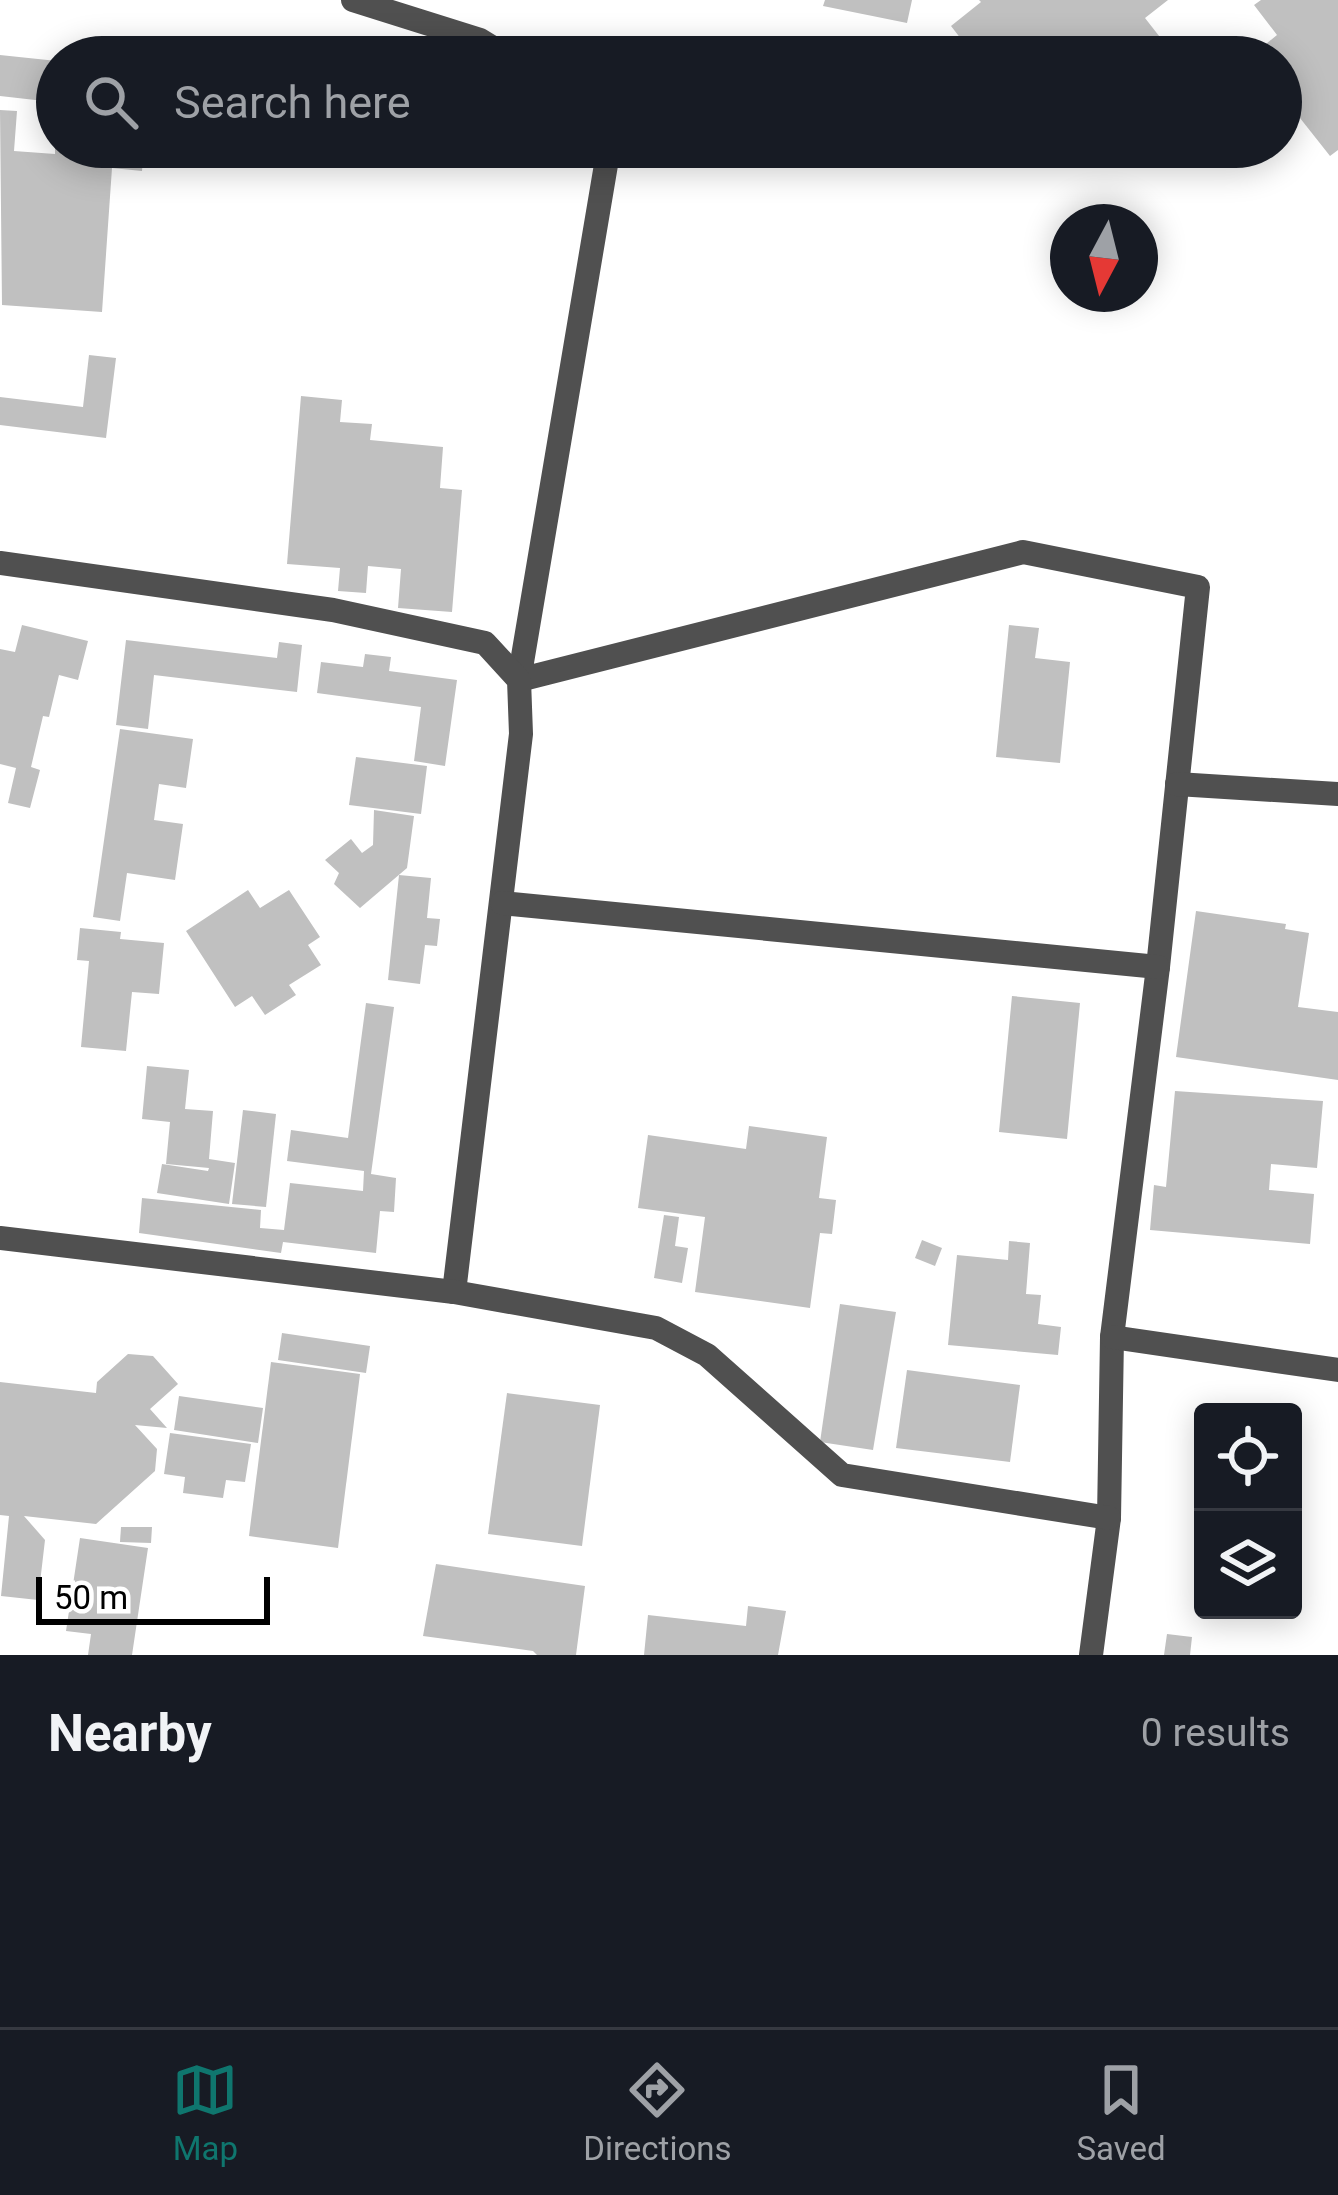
<!DOCTYPE html>
<html lang="en">
<head>
<meta charset="utf-8">
<style>
  :root { --surface:#171b24; --page:#242831; --text:#f1f3f6; --muted:#9ea1a6; --line:#363941; --accent:#0f766e }
  body { margin:0; font-family:Roboto,sans-serif; background:var(--page); color:var(--text) }
  .controls { position:absolute; right:36px; bottom:36px; display:grid; overflow:hidden; border-radius:12px; box-shadow:0 6px 30px #0003 }
  .controls button { width:108px; height:108px; display:grid; place-items:center; padding:0; border:0; border-bottom:3px solid var(--line); background:var(--surface); color:var(--text); font:60px sans-serif }
  .compass { position:absolute; left:1050px; top:204px; width:108px; height:108px; border-radius:50%; background:var(--surface); box-shadow:0 6px 30px #0003; rotate:187deg }
  .scale { position:absolute; left:36px; bottom:30px; width:234px; box-sizing:border-box; padding-left:12px; border:6px solid #000; border-top:0; font-size:33px; line-height:42px; white-space:nowrap; color:#000; -webkit-text-stroke:9px #fff; paint-order:stroke }
  .list { margin:0; padding:0; list-style:none }
  h2 { display:flex; justify-content:space-between; align-items:center; height:156px; margin:0; padding:0 48px; font-size:51px }
  h2 small { font-size:39px; font-weight:400; color:var(--muted) }
  .icon { flex:none; width:66px; height:66px; fill:none; stroke:currentColor; stroke-width:2; stroke-linecap:round; stroke-linejoin:round }
  .map { position:relative; flex:none; width:1338px; height:1655px; overflow:hidden }
  .search { position:absolute; background:var(--surface); box-shadow:0 6px 30px #0003; left:36px; right:36px; top:36px; height:132px; display:flex; align-items:center; gap:30px; box-sizing:border-box; padding:0 42px; border-radius:66px; color:var(--muted); font-size:45px }
  .sheet { height:372px; background:var(--surface) }
  nav { display:flex; justify-content:space-around; align-items:center; box-sizing:border-box; height:168px; border-top:3px solid var(--line); background:var(--surface); font-size:33px; color:var(--muted) }
  nav a { display:grid; justify-items:center; gap:6px }
  nav .on { color:var(--accent) }
  .map>svg:first-child { display:block }
  .building { fill:#c0c0c0 }
  .lines { fill:none; stroke-linecap:round; stroke-linejoin:round }
  .minor { stroke:#505050; stroke-width:24 }
</style>
</head>
<body>
<div class="map">
<svg width="1338" height="1655" viewBox="0 0 1338 1655">
  <rect width="100%" height="100%" fill="#fff"/>
  <!-- building -->
  <g class="building">
    <polygon points="825,0 912,0 907,23 823,6"/>
    <polygon points="979,0 1168,0 1145,18 1170,50 1161,57 975,57 951,26 981,2"/>
    <polygon points="1261,0 1338,0 1338,150 1330,156 1281,94 1281,57 1250,57 1277,35 1254,5"/>
    <polygon points="0,55 57,61 53,102 0,96"/>
    <polygon points="0,110 17,111 14,151 55,154 55,147 144,147 142,171 112,168 102,312 2,305"/>
    <polygon points="89,355 116,358 106,438 0,425 0,397 83,407"/>
    <polygon points="301,396 342,400 340,422 372,424 370,440 443,447 440,488 462,490 452,612 398,608 401,569 368,566 366,593 338,591 340,568 287,564"/>
    <polygon points="22,625 88,641 78,680 59,675 49,717 43,716 31,767 40,770 30,808 8,803 16,768 0,764 0,649 15,652"/>
    <polygon points="1009,625 1039,628 1035,658 1070,662 1060,763 996,757"/>
    <polygon points="126,640 277,658 279,642 302,645 297,692 154,675 148,729 116,725"/>
    <polygon points="365,654 391,657 389,671 457,680 445,766 414,761 421,707 317,693 321,662 363,667"/>
    <polygon points="120,729 193,739 186,788 159,784 154,820 183,824 175,880 127,873 120,921 93,917"/>
    <polygon points="356,757 427,766 421,814 349,805"/>
    <polygon points="374,810 414,816 407,868 360,908 334,884 339,873 325,860 351,839 362,853 373,845"/>
    <polygon points="399,875 431,878 427,918 440,919 437,946 425,945 420,984 388,980"/>
    <polygon points="248,890 260,908 289,890 320,937 308,945 321,965 289,985 296,995 265,1015 252,996 235,1007 186,931"/>
    <polygon points="1196,911 1286,924 1285,929 1309,933 1298,1007 1338,1012 1338,1080 1176,1057"/>
    <polygon points="80,928 121,932 120,939 164,943 159,994 132,992 126,1051 81,1047 89,961 77,960"/>
    <polygon points="1012,996 1080,1003 1067,1139 999,1132"/>
    <polygon points="366,1003 394,1007 371,1174 396,1178 394,1212 380,1211 376,1253 283,1242 281,1253 139,1233 142,1198 261,1210 260,1228 284,1230 290,1183 363,1191 364,1171 287,1161 291,1130 348,1138"/>
    <polygon points="147,1066 189,1070 185,1109 213,1111 209,1159 235,1163 229,1204 157,1193 162,1164 208,1171 209,1168 166,1164 170,1122 142,1119"/>
    <polygon points="1175,1091 1323,1101 1317,1168 1271,1164 1269,1190 1314,1194 1310,1244 1150,1230 1154,1185 1166,1187"/>
    <polygon points="243,1110 276,1114 266,1207 232,1204"/>
    <polygon points="749,1126 827,1137 819,1198 836,1200 832,1234 820,1233 810,1308 695,1292 705,1217 638,1208 648,1135 746,1149"/>
    <polygon points="664,1215 679,1217 675,1246 688,1248 682,1283 654,1278"/>
    <polygon points="922,1240 942,1248 935,1266 915,1258"/>
    <polygon points="1009,1241 1030,1243 1026,1294 1041,1295 1038,1324 1061,1327 1058,1355 948,1345 957,1255 1008,1260"/>
    <polygon points="840,1304 896,1312 873,1450 820,1442"/>
    <polygon points="282,1333 370,1346 366,1373 278,1360"/>
    <polygon points="128,1354 153,1356 178,1384 150,1409 167,1428 135,1425 157,1449 155,1471 96,1524 24,1516 45,1540 38,1600 1,1596 9,1516 0,1515 0,1382 96,1393 97,1382"/>
    <polygon points="271,1362 360,1374 338,1548 249,1536"/>
    <polygon points="907,1370 1020,1385 1010,1462 896,1448"/>
    <polygon points="507,1393 600,1405 582,1546 488,1534"/>
    <polygon points="179,1396 263,1408 258,1443 174,1430"/>
    <polygon points="170,1433 251,1444 245,1482 226,1480 223,1498 183,1493 185,1477 164,1474"/>
    <polygon points="121,1527 152,1527 151,1543 120,1542"/>
    <polygon points="80,1538 148,1548 132,1655 88,1655 91,1634 66,1631"/>
    <polygon points="436,1564 585,1586 576,1655 537,1655 533,1651 423,1636"/>
    <polygon points="748,1606 786,1611 778,1655 644,1655 648,1615 746,1626"/>
    <polygon points="1167,1634 1192,1637 1190,1655 1164,1655"/>
  </g>
  <g class="lines">
    <!-- minor -->
    <g class="minor">
      <polyline points="353,0 480,40 508,57"/>
      <polyline points="609,147 519,680 1023,552 1198,587 1158,967 1112,1337 1109,1518 1091,1655"/>
      <polyline points="0,563 333,610 485,643 519,680 521,734 454,1292"/>
      <polyline points="1177,784 1338,794"/>
      <polyline points="502,903 1158,967"/>
      <polyline points="0,1238 454,1292 656,1328 707,1355 842,1475 1109,1518"/>
      <polyline points="1112,1337 1338,1370"/>
    </g>
  </g>
</svg>
<div class="controls">
<button><svg class="icon" aria-label="locate" viewBox="0 0 24 24"><circle cx="12" cy="12" r="6"/><path d="M12 2v4M12 18v4M2 12h4M18 12h4"/></svg></button>
<button><svg class="icon" aria-label="layers" viewBox="0 0 24 24"><path d="M12 4l9 5-9 5-9-5zM3 14l9 5 9-5"/></svg></button>
</div>
<svg class="compass" viewBox="-18 -18 36 36"><path d="M0-13l5 13h-10z" fill="#e53935"/><path d="M0 13l5-13h-10z" fill="#9ea1a6"/></svg>
<div class="scale">50 m</div>
<div class="search"><svg class="icon" aria-label="search" viewBox="0 0 24 24"><circle cx="10" cy="10" r="6"/><path d="M15 15l6 6"/></svg>Search here</div>
</div>
<section class="sheet">
<h2>Nearby<small>0 results</small></h2>
<ul class="list">
</ul>
</section>
<nav>
<a class="on"><svg class="icon" aria-label="map" viewBox="0 0 24 24"><path d="M3 6l6-2 6 2 6-2v14l-6 2-6-2-6 2zM9 4v14M15 6v14"/></svg>Map</a>
<a><svg class="icon" aria-label="directions" viewBox="0 0 24 24"><path d="M12 3l9 9-9 9-9-9zM9 14v-3h6M13 9l2 2-2 2"/></svg>Directions</a>
<a><svg class="icon" aria-label="saved" viewBox="0 0 24 24"><path d="M7 4h10v16l-5-4-5 4z"/></svg>Saved</a>
</nav>
</body>
</html>
